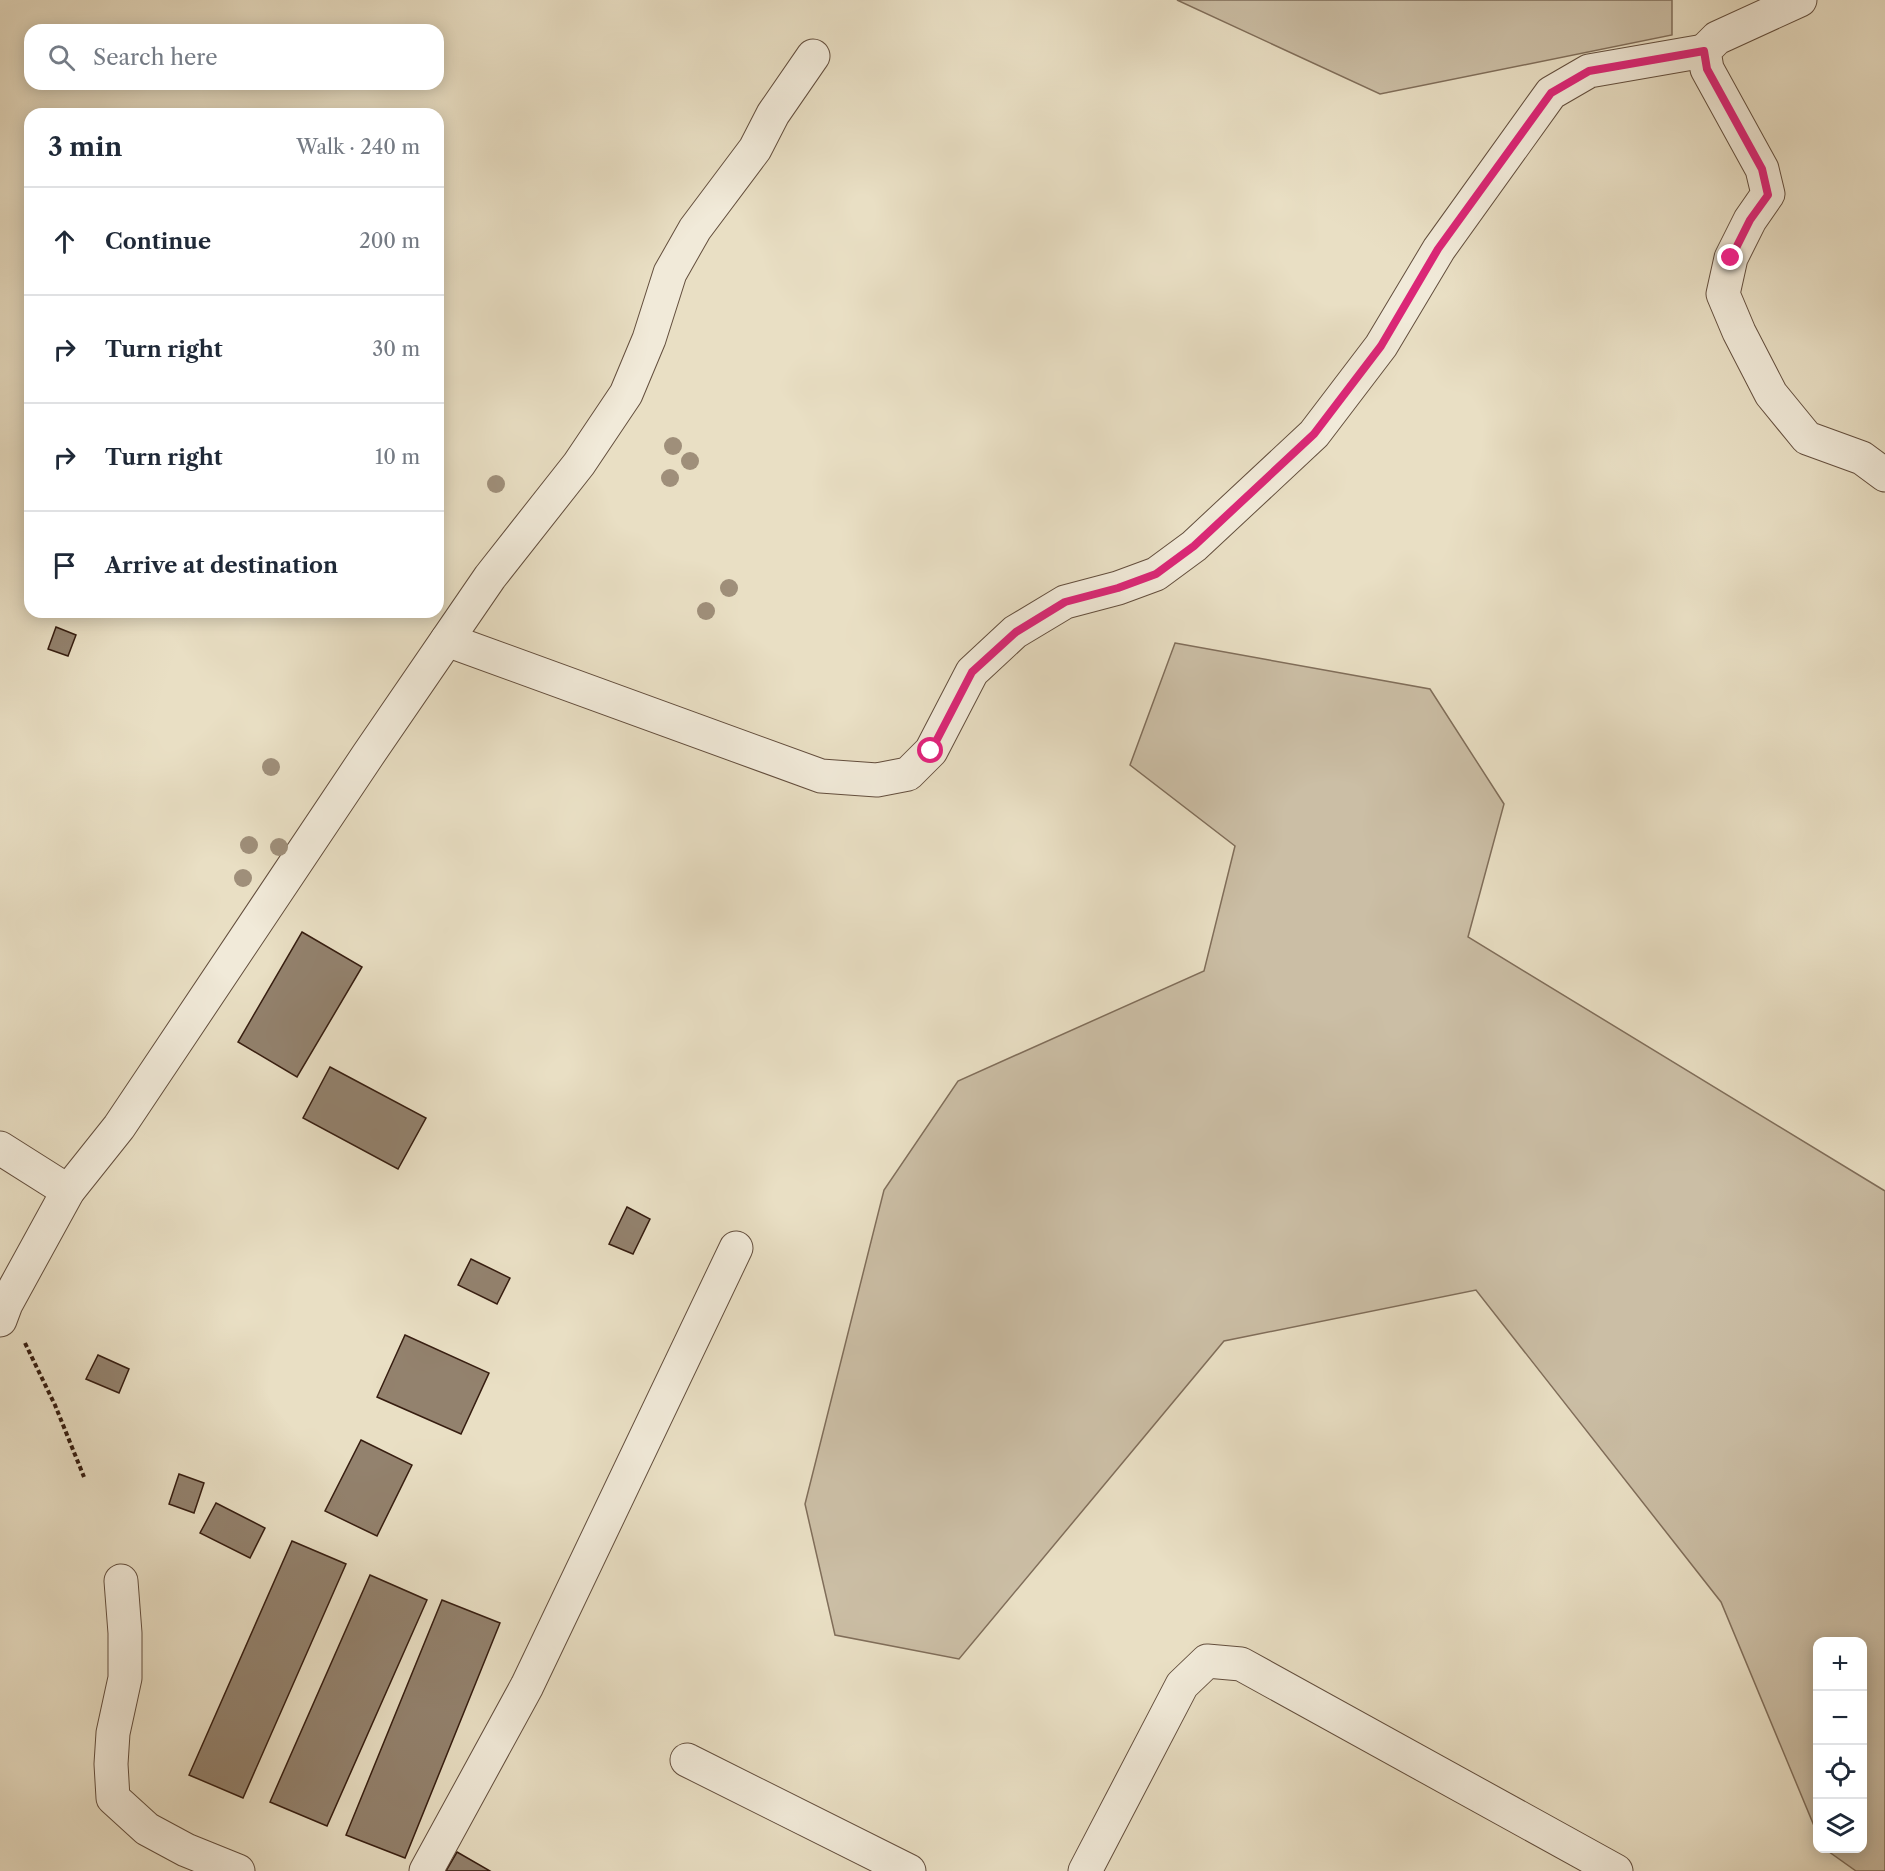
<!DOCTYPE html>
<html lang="en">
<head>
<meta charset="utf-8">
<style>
  :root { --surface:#fff; --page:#f6f6f7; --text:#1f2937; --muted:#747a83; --line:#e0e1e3 }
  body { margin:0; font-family:"Libre Caslon Text",serif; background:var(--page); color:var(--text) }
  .controls { position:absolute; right:18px; bottom:18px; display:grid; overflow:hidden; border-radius:12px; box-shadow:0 3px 15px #0003 }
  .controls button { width:54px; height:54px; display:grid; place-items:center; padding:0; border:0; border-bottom:2px solid var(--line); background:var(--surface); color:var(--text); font:30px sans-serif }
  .stop { position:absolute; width:18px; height:18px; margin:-14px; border:4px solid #db2777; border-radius:50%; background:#fff }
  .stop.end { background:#db2777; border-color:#fff; box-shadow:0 2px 6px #0008 }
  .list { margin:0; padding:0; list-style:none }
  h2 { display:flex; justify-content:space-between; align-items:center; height:78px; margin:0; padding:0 24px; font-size:26px }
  h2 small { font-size:20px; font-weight:400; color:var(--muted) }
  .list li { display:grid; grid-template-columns:39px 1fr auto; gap:18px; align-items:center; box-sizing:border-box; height:108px; padding:0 24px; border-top:2px solid var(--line) }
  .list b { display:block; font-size:22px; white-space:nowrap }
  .list em { font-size:20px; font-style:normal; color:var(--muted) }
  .icon { flex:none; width:33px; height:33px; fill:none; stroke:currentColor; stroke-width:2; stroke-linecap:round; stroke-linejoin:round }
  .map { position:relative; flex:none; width:1885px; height:1871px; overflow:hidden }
  .search { position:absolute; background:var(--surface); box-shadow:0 3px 15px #0003; left:24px; top:24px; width:420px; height:66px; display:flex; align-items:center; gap:15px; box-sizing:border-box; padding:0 21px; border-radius:18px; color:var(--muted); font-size:22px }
  .panel { position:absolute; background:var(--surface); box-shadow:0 3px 15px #0003; left:24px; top:108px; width:420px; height:510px; border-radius:18px }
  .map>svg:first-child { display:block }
  .green { fill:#cbbea5; stroke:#806e5a; stroke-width:1.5 }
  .building { fill:#93826e; stroke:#361d10; stroke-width:1.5 }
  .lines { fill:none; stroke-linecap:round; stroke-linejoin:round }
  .minor-casing { stroke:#634e3d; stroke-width:35 }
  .path { stroke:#361d10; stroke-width:4; stroke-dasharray:4.5 3; stroke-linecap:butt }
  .minor { stroke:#f1ead9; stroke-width:33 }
  .tree { fill:#9f8f7a }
  .route { stroke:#db2777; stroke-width:8 }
</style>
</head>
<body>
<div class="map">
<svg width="1885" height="1871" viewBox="0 0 1885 1871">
  <rect width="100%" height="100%" fill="#e9dfc4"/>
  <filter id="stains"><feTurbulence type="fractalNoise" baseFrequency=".00333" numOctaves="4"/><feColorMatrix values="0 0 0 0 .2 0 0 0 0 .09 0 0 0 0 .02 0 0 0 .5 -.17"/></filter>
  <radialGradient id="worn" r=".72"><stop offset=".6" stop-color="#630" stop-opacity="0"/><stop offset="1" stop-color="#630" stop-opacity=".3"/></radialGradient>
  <!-- green -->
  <g class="green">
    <polygon points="1177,0 1672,0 1672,35 1380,94"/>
    <polygon points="1175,643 1430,689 1504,804 1468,937 1885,1191 1885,1871 1856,1871 1825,1849 1862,1848 1862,1642 1818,1642 1817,1833 1721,1602 1476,1290 1224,1341 959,1659 835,1635 805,1504 884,1190 958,1081 1204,971 1235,846 1130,765"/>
  </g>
  <!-- building -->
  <g class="building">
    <polygon points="56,627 76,635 68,656 48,649"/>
    <polygon points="302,932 362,967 297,1077 238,1042"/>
    <polygon points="330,1067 426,1118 398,1169 303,1118"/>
    <polygon points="627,1207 650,1219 633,1254 609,1244"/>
    <polygon points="471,1259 510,1278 497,1304 458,1285"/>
    <polygon points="405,1335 489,1373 461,1434 377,1397"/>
    <polygon points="98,1355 129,1369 119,1393 86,1379"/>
    <polygon points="361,1440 412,1465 377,1536 325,1511"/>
    <polygon points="179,1474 204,1483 194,1513 169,1504"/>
    <polygon points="216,1503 265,1528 250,1558 200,1533"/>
    <polygon points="292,1541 346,1564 243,1798 189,1775"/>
    <polygon points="370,1575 427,1600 327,1826 270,1802"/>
    <polygon points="442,1600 500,1623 405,1858 346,1835"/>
    <polygon points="457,1852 490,1871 446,1871"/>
  </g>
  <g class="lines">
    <defs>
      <g id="minor">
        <polyline points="1800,0 1717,38 1704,51 1707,69 1762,169 1768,194 1750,220 1731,258 1723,294 1739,332 1771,394 1807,438 1862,458 1885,475"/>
        <polyline points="447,640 821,776 877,780 908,774 931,751 972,672 1015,632 1065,602 1118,588 1156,574 1194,546 1314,434 1381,346 1439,249 1551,93 1589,71 1704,51"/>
        <polyline points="0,1148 68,1191"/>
        <polyline points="0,1320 6,1304 68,1191 119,1127 368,755 490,577 579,464 626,394 649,339 670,273 695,229 755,149 773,114 813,56"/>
        <polyline points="121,1581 125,1633 125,1678 113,1733 111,1764 113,1798 147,1829 186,1850 238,1871"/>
        <polyline points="687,1760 909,1871"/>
        <polyline points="426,1871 527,1686 736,1248"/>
        <polyline points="1085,1871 1182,1685 1207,1661 1241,1664 1616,1871"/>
      </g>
    </defs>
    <!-- minor casing -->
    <use href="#minor" class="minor-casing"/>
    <!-- path -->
    <polyline class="path" points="25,1343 55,1405 84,1477"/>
    <!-- minor -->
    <use href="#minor" class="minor"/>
  </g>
  <!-- trees -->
  <g class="tree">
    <circle cx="673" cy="446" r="9"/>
    <circle cx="690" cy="461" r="9"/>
    <circle cx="670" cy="478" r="9"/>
    <circle cx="496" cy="484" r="9"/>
    <circle cx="729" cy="588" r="9"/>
    <circle cx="706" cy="611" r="9"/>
    <circle cx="271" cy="767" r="9"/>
    <circle cx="249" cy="845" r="9"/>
    <circle cx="279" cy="847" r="9"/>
    <circle cx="243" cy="878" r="9"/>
  </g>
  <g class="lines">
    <!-- route -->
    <polyline class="route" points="931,751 972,672 1016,632 1065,602 1118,588 1156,574 1194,546 1314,434 1381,346 1438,249 1551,93 1589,71 1704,51 1707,69 1762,169 1768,195 1750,220 1731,258"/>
  </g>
  <rect width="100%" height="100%" filter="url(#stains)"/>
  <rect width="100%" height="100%" fill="url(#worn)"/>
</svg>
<div class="controls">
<button>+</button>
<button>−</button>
<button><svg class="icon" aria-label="locate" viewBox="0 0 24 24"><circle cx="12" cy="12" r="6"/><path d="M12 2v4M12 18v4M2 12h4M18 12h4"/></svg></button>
<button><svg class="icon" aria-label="layers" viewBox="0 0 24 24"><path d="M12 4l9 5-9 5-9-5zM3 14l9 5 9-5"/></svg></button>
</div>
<div class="stop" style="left:931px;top:751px"></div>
<div class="stop end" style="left:1731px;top:258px"></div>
<div class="search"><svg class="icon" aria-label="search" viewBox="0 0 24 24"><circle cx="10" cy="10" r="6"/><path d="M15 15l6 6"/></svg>Search here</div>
<section class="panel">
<h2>3 min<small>Walk · 240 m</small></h2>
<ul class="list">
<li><svg class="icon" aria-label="ahead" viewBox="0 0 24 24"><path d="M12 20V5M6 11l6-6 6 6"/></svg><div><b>Continue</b></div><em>200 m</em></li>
<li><svg class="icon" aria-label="right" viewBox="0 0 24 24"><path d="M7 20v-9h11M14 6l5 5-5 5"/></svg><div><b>Turn right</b></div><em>30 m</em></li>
<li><svg class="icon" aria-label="right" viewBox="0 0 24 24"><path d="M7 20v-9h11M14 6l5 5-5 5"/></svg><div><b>Turn right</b></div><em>10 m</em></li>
<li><svg class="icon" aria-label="arrive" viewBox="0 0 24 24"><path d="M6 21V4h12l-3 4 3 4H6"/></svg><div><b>Arrive at destination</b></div></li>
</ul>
</section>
</div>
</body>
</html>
